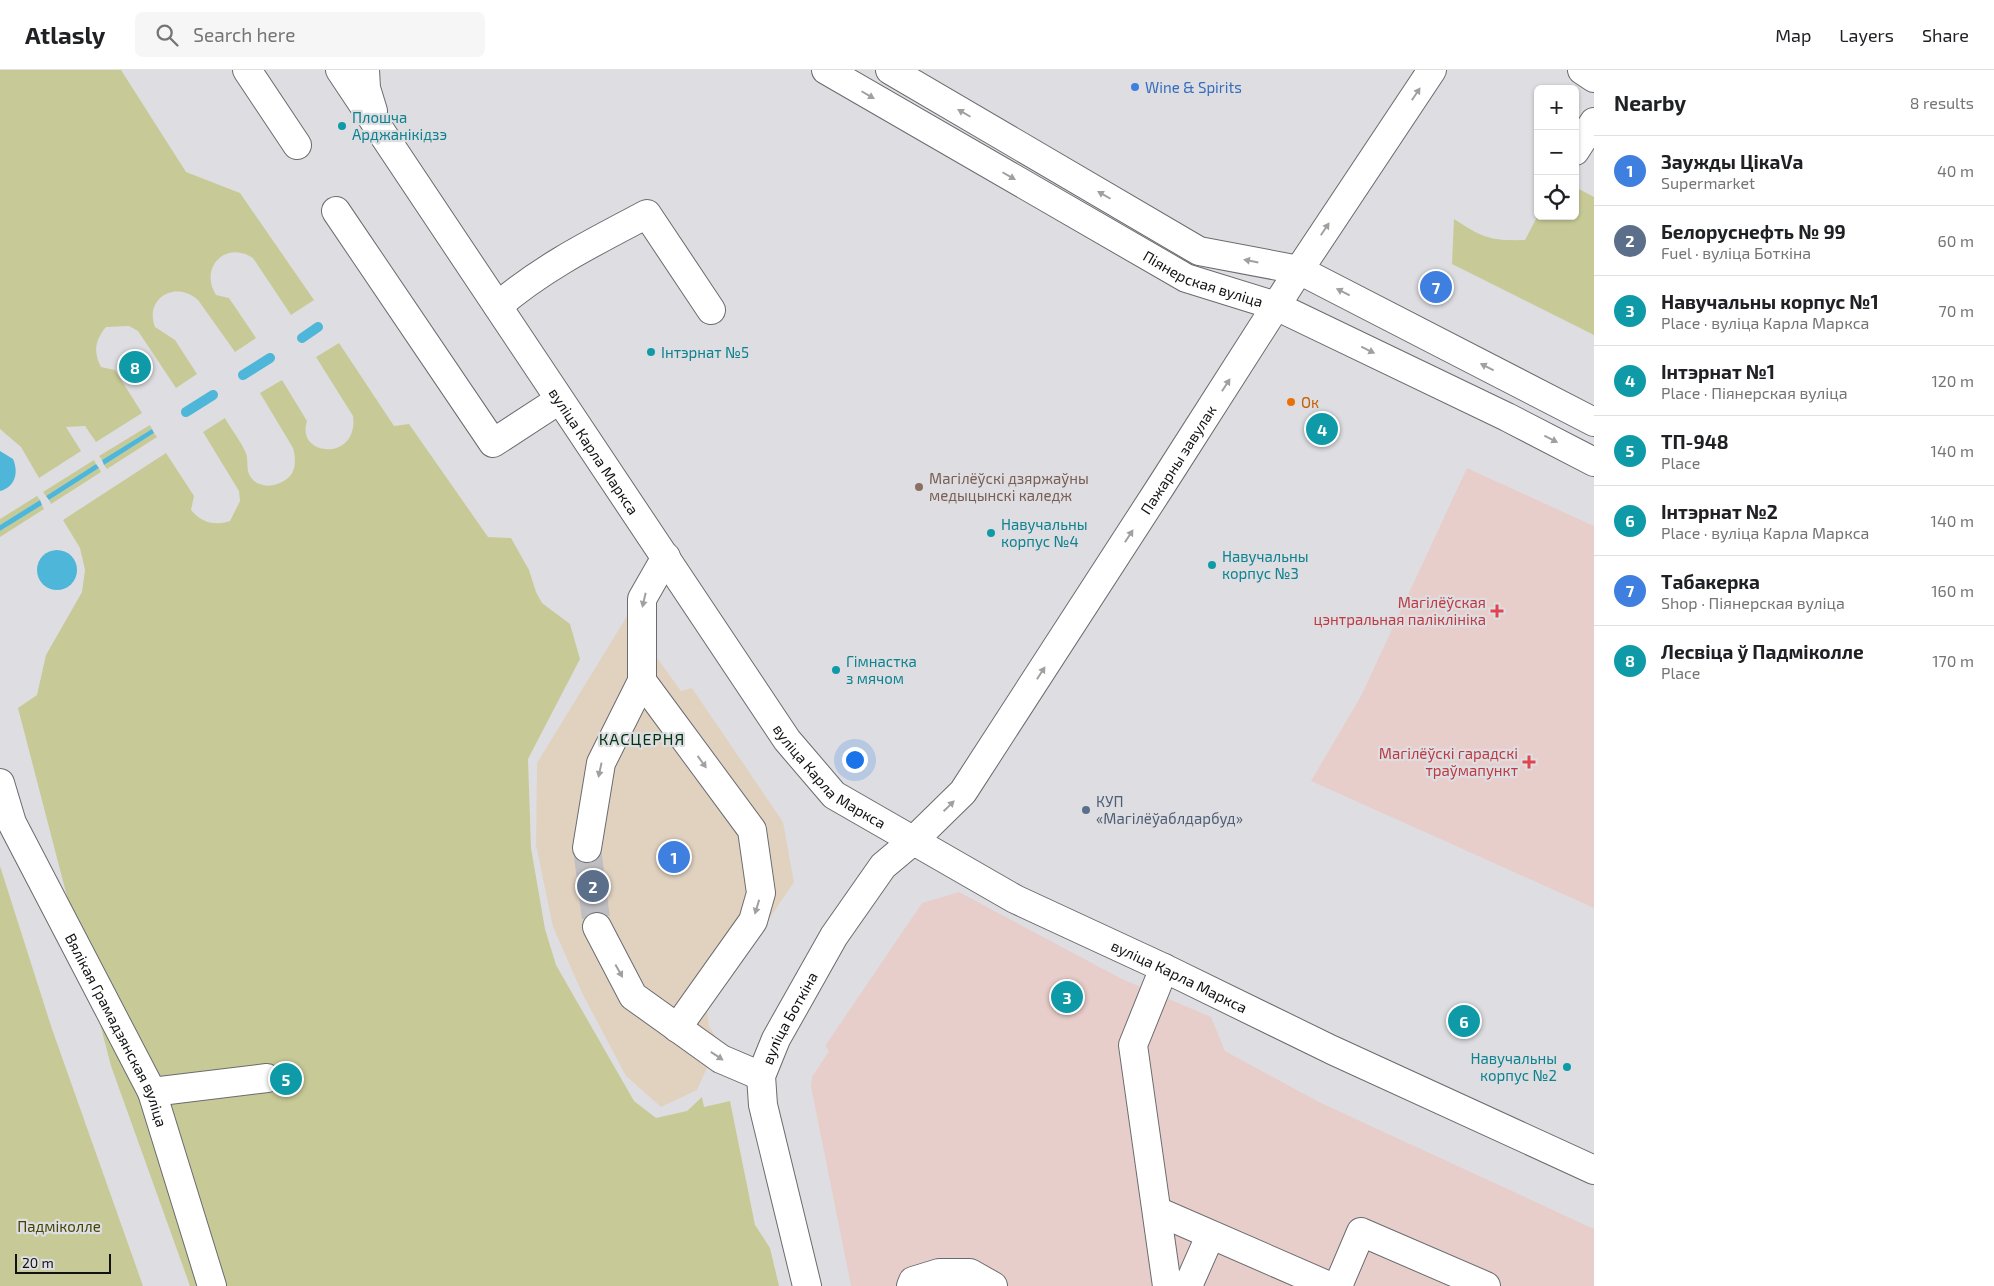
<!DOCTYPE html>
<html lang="en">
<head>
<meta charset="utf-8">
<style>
  :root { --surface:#fff; --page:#f6f6f6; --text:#202124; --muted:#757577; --line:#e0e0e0; --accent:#2563eb }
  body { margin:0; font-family:"Exo 2",sans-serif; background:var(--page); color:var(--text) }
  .controls { position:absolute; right:15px; top:15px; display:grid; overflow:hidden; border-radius:8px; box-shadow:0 1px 4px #0004 }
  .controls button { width:45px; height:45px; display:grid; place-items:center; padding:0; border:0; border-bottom:1px solid var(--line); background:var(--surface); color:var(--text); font:25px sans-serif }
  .scale { position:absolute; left:15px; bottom:12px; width:96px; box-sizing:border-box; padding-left:5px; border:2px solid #101112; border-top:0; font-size:14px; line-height:18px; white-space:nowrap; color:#101112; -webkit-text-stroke:4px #dedee2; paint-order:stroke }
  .you { position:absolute; left:854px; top:689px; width:18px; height:18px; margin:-12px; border:4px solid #fff; border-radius:50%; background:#1a73e8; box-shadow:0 0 0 8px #1a73e833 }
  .badge { display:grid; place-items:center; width:32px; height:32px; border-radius:50%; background:var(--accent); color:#fff; font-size:16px; font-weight:700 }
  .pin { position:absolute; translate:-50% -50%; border:2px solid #fff; box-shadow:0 1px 5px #0006 }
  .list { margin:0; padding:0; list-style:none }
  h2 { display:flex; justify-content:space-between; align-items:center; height:65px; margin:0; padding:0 20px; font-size:21px }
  h2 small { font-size:16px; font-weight:400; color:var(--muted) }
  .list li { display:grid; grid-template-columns:32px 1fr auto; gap:15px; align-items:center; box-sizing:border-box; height:70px; padding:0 20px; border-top:1px solid var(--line) }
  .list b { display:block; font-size:19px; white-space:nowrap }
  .list p { margin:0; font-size:16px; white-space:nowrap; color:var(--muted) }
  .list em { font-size:16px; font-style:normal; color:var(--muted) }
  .icon { flex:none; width:28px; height:28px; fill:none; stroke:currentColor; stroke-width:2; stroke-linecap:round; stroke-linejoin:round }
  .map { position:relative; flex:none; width:1594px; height:1216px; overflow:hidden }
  header { display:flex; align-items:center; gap:30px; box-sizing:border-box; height:70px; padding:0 25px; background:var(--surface); border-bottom:1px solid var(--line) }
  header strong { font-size:24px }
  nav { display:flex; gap:28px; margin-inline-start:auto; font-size:18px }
  .search { width:350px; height:45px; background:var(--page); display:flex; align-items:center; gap:12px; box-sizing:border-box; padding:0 18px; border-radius:8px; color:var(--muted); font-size:19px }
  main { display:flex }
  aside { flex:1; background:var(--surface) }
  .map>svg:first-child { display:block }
  .commercial { fill:#e1d2c0 }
  .medical { fill:#e8ceca }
  .green { fill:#c7ca96 }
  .water { fill:#4eb6d9 }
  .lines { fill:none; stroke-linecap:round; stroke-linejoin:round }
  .stream { stroke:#4eb6d9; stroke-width:10 }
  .minor-tunnel { stroke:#bfbfc3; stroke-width:28; stroke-dasharray:28 14; stroke-linecap:butt }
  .minor-casing { stroke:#6a6b6e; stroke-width:30 }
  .major-casing { stroke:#6a6b6e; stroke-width:30 }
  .minor { stroke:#fff; stroke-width:28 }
  .major { stroke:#fff; stroke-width:28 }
  .oneway { fill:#9fa0a0 }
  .shop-dot { fill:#3f7fe0; stroke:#dedee2; stroke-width:2 }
  .culture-dot { fill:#0f9aa8; stroke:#dedee2; stroke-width:2 }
  .food-dot { fill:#e8710a; stroke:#dedee2; stroke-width:2 }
  .education-dot { fill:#8d6e63; stroke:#dedee2; stroke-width:2 }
  .health-dot { fill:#e0444e; stroke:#dedee2; stroke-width:2 }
  .service-dot { fill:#5c6f8a; stroke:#dedee2; stroke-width:2 }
  .labels { text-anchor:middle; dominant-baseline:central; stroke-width:4.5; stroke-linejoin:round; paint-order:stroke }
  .shop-label { font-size:15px; fill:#366cbe; stroke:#dedee2; text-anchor:start }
  .culture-label { font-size:15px; fill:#0d838f; stroke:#dedee2; text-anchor:start }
  .street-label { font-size:15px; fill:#101112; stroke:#dedee2 }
  .food-label { font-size:15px; fill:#c56008; stroke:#dedee2; text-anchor:start }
  .education-label { font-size:15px; fill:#785e54; stroke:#dedee2; text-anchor:start }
  .health-label { font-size:15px; fill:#be3a42; stroke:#dedee2; text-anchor:end }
  .service-label { font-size:15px; fill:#4e5e75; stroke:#dedee2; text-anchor:start }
  .park-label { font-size:15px; fill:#444500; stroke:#dedee2 }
  .neighbourhood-label { font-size:16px; letter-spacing:1px; fill:#003513; stroke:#dedee2 }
</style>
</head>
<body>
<header>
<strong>Atlasly</strong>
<div class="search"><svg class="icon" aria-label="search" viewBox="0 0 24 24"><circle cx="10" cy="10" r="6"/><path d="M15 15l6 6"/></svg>Search here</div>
<nav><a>Map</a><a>Layers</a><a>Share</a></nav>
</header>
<main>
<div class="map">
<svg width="1594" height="1216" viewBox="0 0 1594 1216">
  <rect width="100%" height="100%" fill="#dedee2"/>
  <!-- commercial -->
  <polygon class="commercial" points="627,546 681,621 692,618 783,752 794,812 707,941 709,956 719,971 697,1020 661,1037 626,1006 582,923 553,857 536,775 537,693"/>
  <!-- medical -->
  <g class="medical">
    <polygon points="1467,398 1594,456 1594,838 1311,711 1361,626"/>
    <polygon points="959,822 1120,908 1211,947 1225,981 1321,1033 1594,1159 1594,1216 851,1216 811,1017 812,1007 829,981 825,976 922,833"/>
  </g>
  <!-- green -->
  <g class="green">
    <path d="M0,0H121L186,102L240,123L314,230L291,245L253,188C225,170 199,198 216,225L229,228L256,268L235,282L198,230C176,210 144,228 155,257L175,270L197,304L176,318L138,261L129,256L106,257C95,270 93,282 101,297L115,300L142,343L96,372L85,356L66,357L81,381L39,408L21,377L0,359Z"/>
    <path d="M1575,117L1594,127V265L1452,194L1454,149C1483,168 1491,171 1525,170L1538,145L1575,146Z"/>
    <path d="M339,273L394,356L409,354L488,467L511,468L529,500L536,522L542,533L570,554L580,589L528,689L531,778L545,859L556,895L634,1031L656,1048L687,1041L702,1027L704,1037L730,1031L755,1155L770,1178L779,1216H190L111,996L18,638L37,625L46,585L82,522L85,500L80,478L63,450L166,383L194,426L191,440C202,453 214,456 230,451L240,431L239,421L203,362L225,348C231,359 240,370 245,381C249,388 246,397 249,404C256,420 278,418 289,407C296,400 296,388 293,378L260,323L282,310L307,351C295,387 359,392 353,346L316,287Z"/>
    <polygon points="150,355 152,359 102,390 99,386"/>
    <polygon points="154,363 157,367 107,399 104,395"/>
    <polygon points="94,390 96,394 46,426 43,422"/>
    <polygon points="99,398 101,402 51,434 49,430"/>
    <polygon points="37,426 40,430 0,455 0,449"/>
    <polygon points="42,435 44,439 0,467 0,461"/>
    <polygon points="0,796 52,959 143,1216 0,1216"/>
  </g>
  <!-- water -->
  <g class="water">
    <polygon points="152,359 154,363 104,395 102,390"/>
    <path d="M0,381L13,389C19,403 15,417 0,421Z"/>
    <polygon points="96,394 99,398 49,430 46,426"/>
    <polygon points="40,430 42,435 0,461 0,455"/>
    <circle cx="57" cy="500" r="20"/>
  </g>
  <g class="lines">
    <!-- stream -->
    <g class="stream">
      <polyline points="302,268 318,257"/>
      <polyline points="243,305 270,288"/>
      <polyline points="186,342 213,325"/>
    </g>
    <!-- minor-tunnel -->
    <polyline class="minor-tunnel" points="587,778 597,857"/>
    <defs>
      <g id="minor">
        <polyline points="247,0 297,75"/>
        <polyline points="1582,0 1594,8"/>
        <polyline points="1575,81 1594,52"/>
        <polyline points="336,141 493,373 559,330"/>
        <path d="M498,236C543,197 594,172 647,144L711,240"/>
        <polyline points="642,611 752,760 761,823 753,851 677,958"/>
        <path id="s1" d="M0,713L12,753L152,1022L212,1216"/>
        <polyline points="587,778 601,693 642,611 642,529 666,487"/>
        <polyline points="597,857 633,926 721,989 761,1006"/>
        <polyline points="1164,898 1133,975 1167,1216"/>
        <polyline points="152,1022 267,1008"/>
        <polyline points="1157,1141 1329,1216"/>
        <path id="s2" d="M807,1216L763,1035L761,1006L776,969L834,866L883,796L914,770L963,722L1161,416L1299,200L1432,0"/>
        <polyline points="911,1216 913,1211 939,1203 970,1203 993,1216"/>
        <polyline points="1188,1216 1210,1166"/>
        <polyline points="1338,1216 1361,1162 1486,1216"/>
      </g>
      <g id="major">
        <path id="s3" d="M340,0L787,670L834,725L1015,829L1164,898L1332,980L1594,1100"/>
        <polyline points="365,0 366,18 373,41"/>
        <path id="s4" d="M826,0L1186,208L1276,236L1507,347L1594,392"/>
        <polyline points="890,0 1199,181 1299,200 1594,352"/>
      </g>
    </defs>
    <!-- minor casing -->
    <use href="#minor" class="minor-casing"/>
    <!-- major casing -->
    <use href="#major" class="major-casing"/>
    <!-- minor -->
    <use href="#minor" class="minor"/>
    <!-- major -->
    <use href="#major" class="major"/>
  </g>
  <!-- one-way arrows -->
  <defs><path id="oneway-solid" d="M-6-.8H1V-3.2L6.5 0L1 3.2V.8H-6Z" transform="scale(1.25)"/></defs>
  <g class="oneway">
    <use href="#oneway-solid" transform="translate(1416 24) rotate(-56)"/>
    <use href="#oneway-solid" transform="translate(868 25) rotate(30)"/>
    <use href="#oneway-solid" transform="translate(964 43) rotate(-150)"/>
    <use href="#oneway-solid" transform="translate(1009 106) rotate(30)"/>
    <use href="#oneway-solid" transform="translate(1104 125) rotate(-150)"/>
    <use href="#oneway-solid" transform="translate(1325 159) rotate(-56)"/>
    <use href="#oneway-solid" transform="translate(1251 191) rotate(-169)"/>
    <use href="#oneway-solid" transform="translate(1343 222) rotate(-153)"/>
    <use href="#oneway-solid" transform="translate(1368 280) rotate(26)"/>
    <use href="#oneway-solid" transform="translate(1487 297) rotate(-153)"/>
    <use href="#oneway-solid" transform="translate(1226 315) rotate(-57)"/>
    <use href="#oneway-solid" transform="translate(1551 369) rotate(27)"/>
    <use href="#oneway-solid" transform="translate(1129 466) rotate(-57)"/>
    <use href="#oneway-solid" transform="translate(644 530) rotate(103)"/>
    <use href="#oneway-solid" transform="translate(1041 603) rotate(-57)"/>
    <use href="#oneway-solid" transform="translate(702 692) rotate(54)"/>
    <use href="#oneway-solid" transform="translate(600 700) rotate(102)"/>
    <use href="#oneway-solid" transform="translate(949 736) rotate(-44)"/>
    <use href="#oneway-solid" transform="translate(757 837) rotate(107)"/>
    <use href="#oneway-solid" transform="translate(619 901) rotate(61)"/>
    <use href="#oneway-solid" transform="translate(717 986) rotate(34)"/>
  </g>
  <!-- markers -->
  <circle class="shop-dot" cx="1135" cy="17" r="5"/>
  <g class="culture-dot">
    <circle cx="342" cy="56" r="5"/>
    <circle cx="651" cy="282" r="5"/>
    <circle cx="991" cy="463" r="5"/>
    <circle cx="1212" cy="495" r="5"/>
    <circle cx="836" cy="600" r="5"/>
    <circle cx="1567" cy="997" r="5"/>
  </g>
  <circle class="food-dot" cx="1291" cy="332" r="5"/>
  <circle class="education-dot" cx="919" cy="417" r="5"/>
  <g class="health-dot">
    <path d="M1494.5 533.5h5v5h5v5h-5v5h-5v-5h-5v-5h5z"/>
    <path d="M1526.5 684.5h5v5h5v5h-5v5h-5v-5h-5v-5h5z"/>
  </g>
  <circle class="service-dot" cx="1086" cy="740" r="5"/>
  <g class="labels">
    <!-- shop labels -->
    <g class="shop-label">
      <text x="1145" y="17">Wine &amp; Spirits</text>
    </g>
    <!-- culture labels -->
    <g class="culture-label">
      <text x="352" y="47">Плошча<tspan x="352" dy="17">Арджанікідзэ</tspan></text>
      <text x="661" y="282">Інтэрнат №5</text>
      <text x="1001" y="454">Навучальны<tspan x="1001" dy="17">корпус №4</tspan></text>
      <text x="1222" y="486">Навучальны<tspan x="1222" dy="17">корпус №3</tspan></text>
      <text x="846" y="591">Гімнастка<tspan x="846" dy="17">з мячом</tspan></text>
      <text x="1557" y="988" text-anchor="end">Навучальны<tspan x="1557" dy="17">корпус №2</tspan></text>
    </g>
    <!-- street labels -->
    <g class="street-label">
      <text stroke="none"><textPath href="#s4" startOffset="432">Піянерская вуліца</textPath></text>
      <text stroke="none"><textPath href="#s3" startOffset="458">вуліца Карла Маркса</textPath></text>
      <text stroke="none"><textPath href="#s2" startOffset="964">Пажарны завулак</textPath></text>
      <text stroke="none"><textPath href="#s3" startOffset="862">вуліца Карла Маркса</textPath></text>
      <text stroke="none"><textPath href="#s3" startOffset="1268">вуліца Карла Маркса</textPath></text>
      <text stroke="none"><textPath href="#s2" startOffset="280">вуліца Боткіна</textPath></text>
      <text stroke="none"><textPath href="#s1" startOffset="274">Вялікая Грамадзянская вуліца</textPath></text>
    </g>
    <!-- food labels -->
    <g class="food-label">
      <text x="1301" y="332">Ок</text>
    </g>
    <!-- education labels -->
    <g class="education-label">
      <text x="929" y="408">Магілёўскі дзяржаўны<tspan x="929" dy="17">медыцынскі каледж</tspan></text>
    </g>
    <!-- health labels -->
    <g class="health-label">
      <text x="1486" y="532">Магілёўская<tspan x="1486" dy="17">цэнтральная паліклініка</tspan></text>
      <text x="1518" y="683">Магілёўскі гарадскі<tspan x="1518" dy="17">траўмапункт</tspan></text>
    </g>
    <!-- service labels -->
    <g class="service-label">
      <text x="1096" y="731">КУП<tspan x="1096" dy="17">«Магілёўаблдарбуд»</tspan></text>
    </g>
    <!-- park labels -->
    <g class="park-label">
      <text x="59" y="1156">Падміколле</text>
    </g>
    <!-- neighbourhood labels -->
    <g class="neighbourhood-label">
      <text x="642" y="668">КАСЦЕРНЯ</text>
    </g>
  </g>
</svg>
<div class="controls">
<button>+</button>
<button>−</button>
<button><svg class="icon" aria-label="locate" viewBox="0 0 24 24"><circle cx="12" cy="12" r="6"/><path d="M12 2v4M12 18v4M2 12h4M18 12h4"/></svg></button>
</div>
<div class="scale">20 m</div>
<div class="you"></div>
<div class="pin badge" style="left:674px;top:787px;background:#3f7fe0">1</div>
<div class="pin badge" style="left:593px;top:816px;background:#5c6f8a">2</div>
<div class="pin badge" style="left:1067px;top:927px;background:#0f9aa8">3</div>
<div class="pin badge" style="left:1322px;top:359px;background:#0f9aa8">4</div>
<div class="pin badge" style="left:286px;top:1009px;background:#0f9aa8">5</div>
<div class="pin badge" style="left:1464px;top:951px;background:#0f9aa8">6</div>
<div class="pin badge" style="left:1436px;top:217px;background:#3f7fe0">7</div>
<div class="pin badge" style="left:135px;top:297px;background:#0f9aa8">8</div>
</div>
<aside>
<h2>Nearby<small>8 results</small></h2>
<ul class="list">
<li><span class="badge" style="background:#3f7fe0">1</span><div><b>Заужды ЦікаVа</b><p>Supermarket</p></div><em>40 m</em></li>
<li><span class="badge" style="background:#5c6f8a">2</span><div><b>Белоруснефть № 99</b><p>Fuel · вуліца Боткіна</p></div><em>60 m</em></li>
<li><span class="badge" style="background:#0f9aa8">3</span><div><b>Навучальны корпус №1</b><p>Place · вуліца Карла Маркса</p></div><em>70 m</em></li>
<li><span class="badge" style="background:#0f9aa8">4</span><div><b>Інтэрнат №1</b><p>Place · Піянерская вуліца</p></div><em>120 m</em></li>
<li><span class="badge" style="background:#0f9aa8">5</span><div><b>ТП-948</b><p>Place</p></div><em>140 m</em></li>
<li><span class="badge" style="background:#0f9aa8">6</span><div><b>Інтэрнат №2</b><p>Place · вуліца Карла Маркса</p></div><em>140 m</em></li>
<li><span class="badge" style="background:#3f7fe0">7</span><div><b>Табакерка</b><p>Shop · Піянерская вуліца</p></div><em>160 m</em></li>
<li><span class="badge" style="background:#0f9aa8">8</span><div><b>Лесвіца ў Падміколле</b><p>Place</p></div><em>170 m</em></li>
</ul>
</aside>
</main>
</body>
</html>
